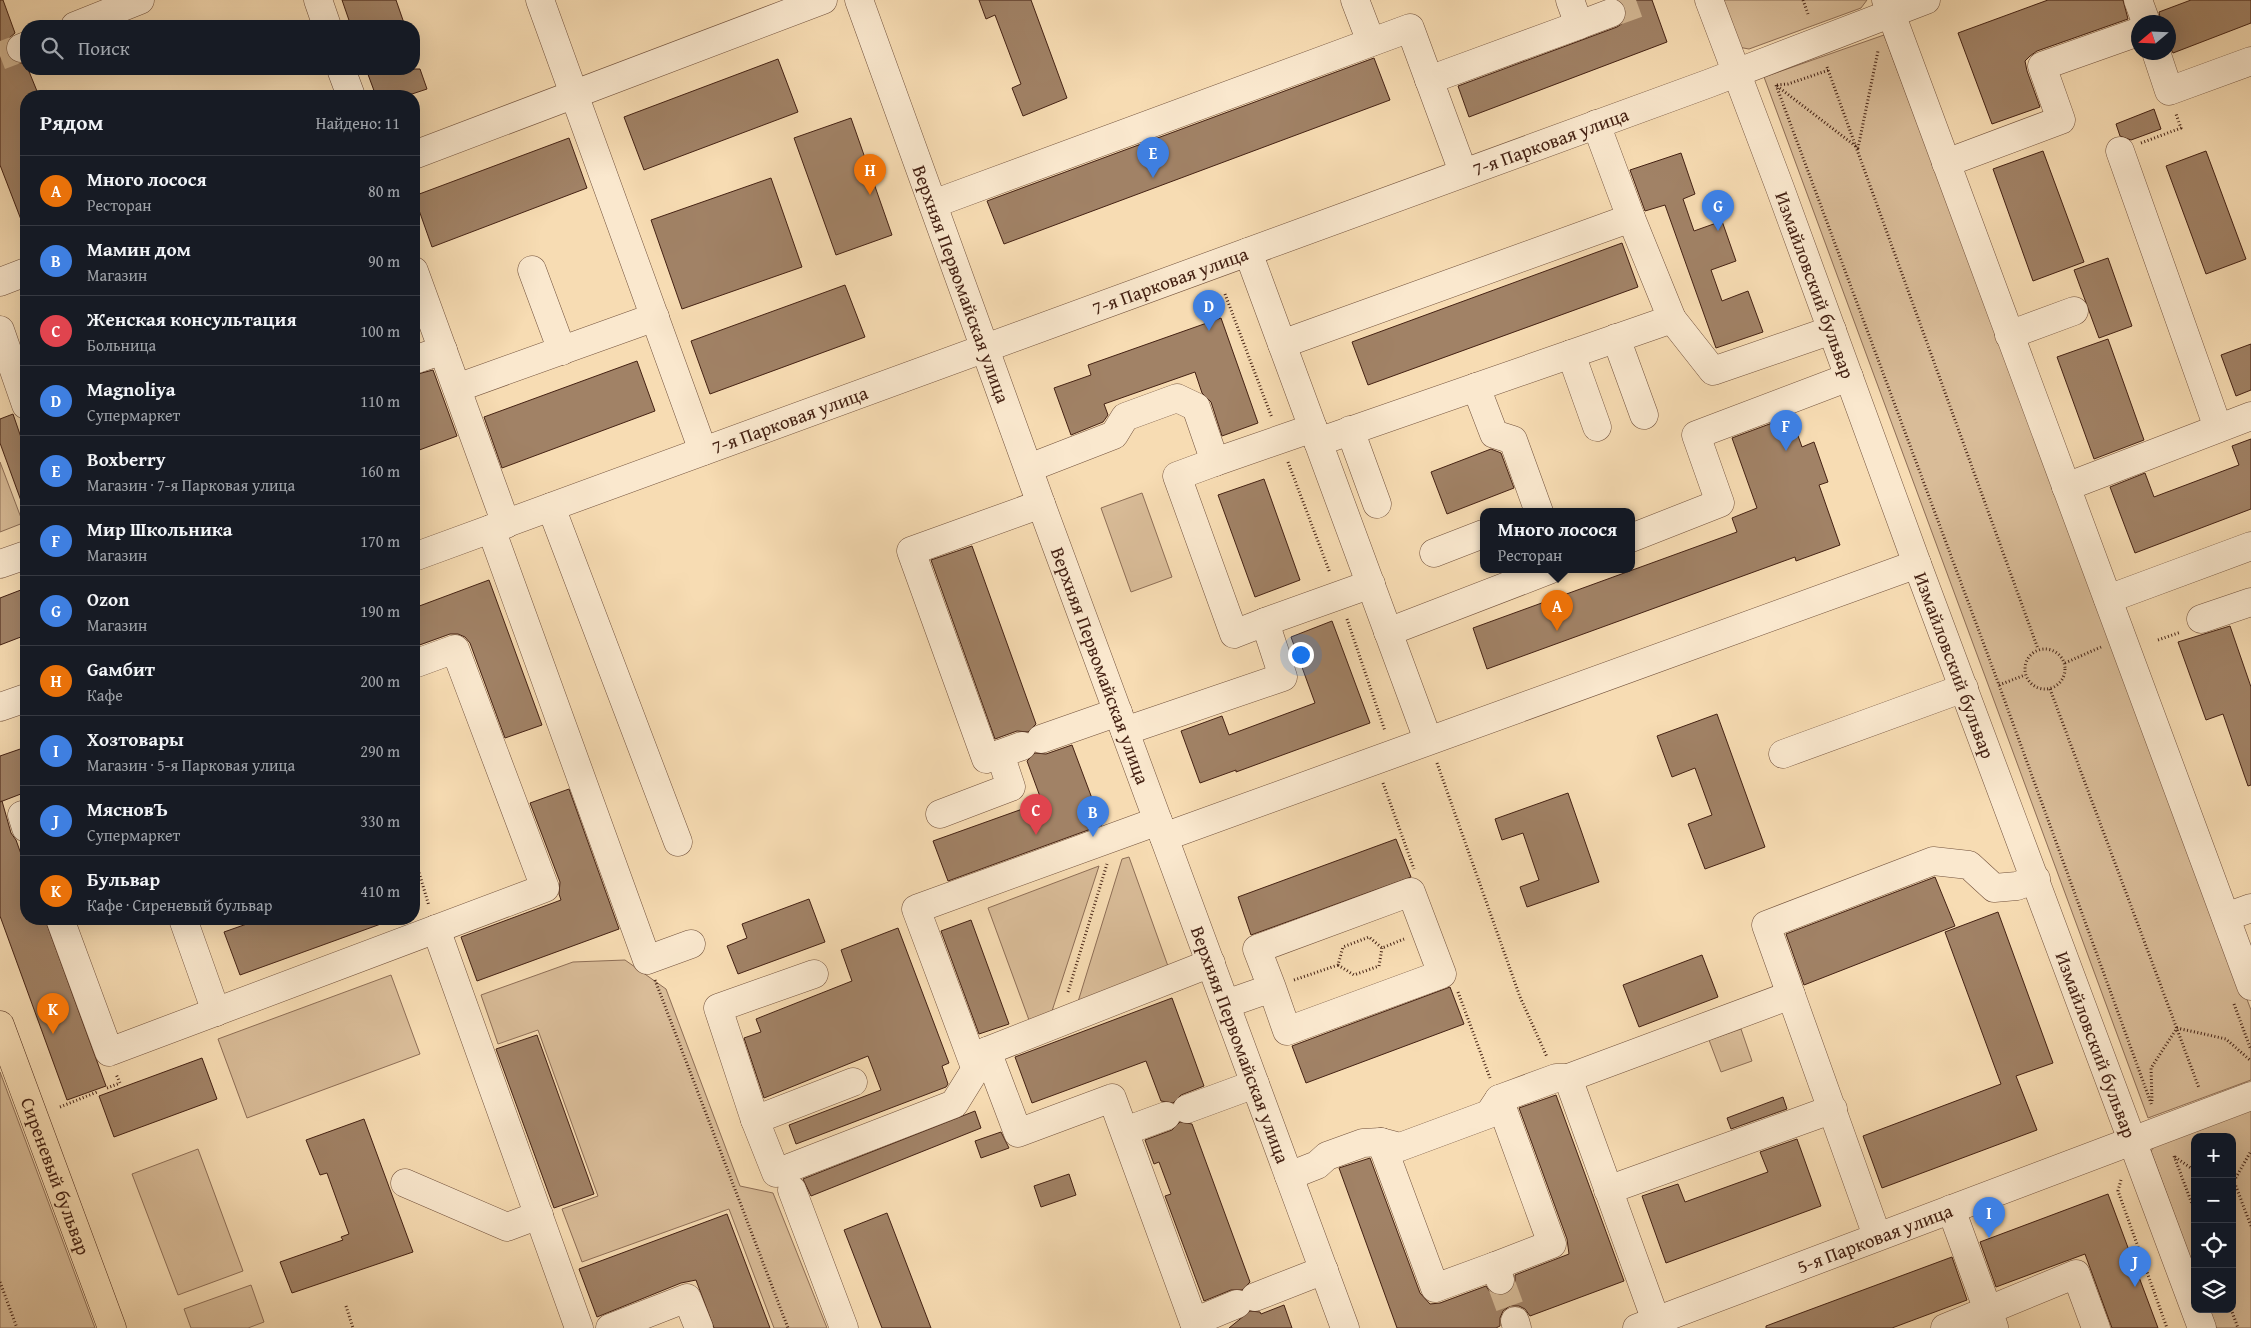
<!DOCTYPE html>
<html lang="ru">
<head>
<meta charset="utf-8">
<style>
  :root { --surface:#171b24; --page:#20242c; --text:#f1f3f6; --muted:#9ea1a6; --line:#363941; --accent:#c59692 }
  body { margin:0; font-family:"Gentium Book Plus",serif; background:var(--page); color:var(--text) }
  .controls { position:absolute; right:15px; bottom:15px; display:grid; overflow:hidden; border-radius:10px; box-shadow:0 5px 20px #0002 }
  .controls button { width:45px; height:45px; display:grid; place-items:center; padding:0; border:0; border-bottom:1px solid var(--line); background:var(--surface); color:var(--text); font:25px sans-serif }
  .compass { position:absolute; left:2131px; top:15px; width:45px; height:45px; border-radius:50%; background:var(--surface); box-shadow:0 5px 20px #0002; rotate:251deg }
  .you { position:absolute; left:1300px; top:654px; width:18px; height:18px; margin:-12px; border:4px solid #fff; border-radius:50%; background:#1a73e8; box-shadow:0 0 0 8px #1a73e833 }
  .badge { display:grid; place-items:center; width:32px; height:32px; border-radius:50%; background:var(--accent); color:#fff; font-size:16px; font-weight:700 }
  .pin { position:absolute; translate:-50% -41px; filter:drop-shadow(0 1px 2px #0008) }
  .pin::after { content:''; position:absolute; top:26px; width:18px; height:15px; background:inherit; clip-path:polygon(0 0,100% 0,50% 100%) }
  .popup { position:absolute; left:1480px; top:508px; width:155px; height:65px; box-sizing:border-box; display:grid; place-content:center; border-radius:10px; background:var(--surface); filter:drop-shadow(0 1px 4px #0005); font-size:16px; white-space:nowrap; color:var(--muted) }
  .popup b { font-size:19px; color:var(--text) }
  .popup::after { content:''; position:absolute; left:50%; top:100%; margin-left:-10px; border:10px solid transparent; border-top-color:var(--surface) }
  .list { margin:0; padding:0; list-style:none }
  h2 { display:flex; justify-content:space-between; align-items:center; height:65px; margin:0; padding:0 20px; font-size:21px }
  h2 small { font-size:16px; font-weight:400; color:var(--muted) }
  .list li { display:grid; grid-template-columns:32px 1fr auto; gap:15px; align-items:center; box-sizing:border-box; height:70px; padding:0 20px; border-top:1px solid var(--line) }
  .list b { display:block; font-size:19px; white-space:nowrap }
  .list p { margin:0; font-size:16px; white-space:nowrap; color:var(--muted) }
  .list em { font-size:16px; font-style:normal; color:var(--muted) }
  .icon { flex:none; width:28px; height:28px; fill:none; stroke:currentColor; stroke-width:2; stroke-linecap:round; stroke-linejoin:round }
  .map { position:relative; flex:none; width:2251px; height:1328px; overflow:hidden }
  .search { position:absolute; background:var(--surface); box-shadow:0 5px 20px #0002; left:20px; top:20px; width:400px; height:55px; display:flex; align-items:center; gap:12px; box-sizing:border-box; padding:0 18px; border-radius:20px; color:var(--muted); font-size:19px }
  .panel { position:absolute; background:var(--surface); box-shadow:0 5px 20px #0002; left:20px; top:90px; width:400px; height:835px; border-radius:20px }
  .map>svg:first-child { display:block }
  .green { fill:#d9bc98; stroke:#8e6e56 }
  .building { fill:#a18266; stroke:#442113 }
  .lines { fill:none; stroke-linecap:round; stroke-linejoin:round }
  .minor-tunnel { stroke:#d3b793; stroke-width:28; stroke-dasharray:28 14; stroke-linecap:butt }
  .minor-casing { stroke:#71503b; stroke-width:29 }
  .major-casing { stroke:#442113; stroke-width:29 }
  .path { stroke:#442113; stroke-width:3; stroke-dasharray:1 2.5; stroke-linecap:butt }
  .minor { stroke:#fae8ce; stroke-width:28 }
  .major { stroke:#f7dcb3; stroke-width:28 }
  .labels { text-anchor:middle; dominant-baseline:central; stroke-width:5; stroke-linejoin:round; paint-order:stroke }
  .street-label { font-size:19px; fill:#442113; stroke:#fae8ce }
</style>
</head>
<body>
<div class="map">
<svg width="2251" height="1328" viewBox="0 0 2251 1328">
  <rect width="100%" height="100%" fill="#f7dcb3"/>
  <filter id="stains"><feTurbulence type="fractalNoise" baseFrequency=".004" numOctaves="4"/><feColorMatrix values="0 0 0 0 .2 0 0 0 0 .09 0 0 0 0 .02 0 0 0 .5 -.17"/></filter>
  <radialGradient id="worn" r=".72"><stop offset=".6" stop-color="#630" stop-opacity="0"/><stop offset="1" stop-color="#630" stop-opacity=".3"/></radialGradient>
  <!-- green -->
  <g class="green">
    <polygon points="1717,0 1867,0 1861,8 1749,49 1738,47"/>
    <polygon points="1884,35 2251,1010 2251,1080 2148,1118 1764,77"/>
    <polygon points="0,462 23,523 0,532"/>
    <polygon points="1142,493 1172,577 1131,592 1101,508"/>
    <polygon points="1129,857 1169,969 1077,1005 1122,859"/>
    <polygon points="1099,866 1052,1011 1029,1020 988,908"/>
    <polygon points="625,960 666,989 740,1186 773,1193 827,1328 774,1328 729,1209 582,1262 562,1209 598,1196 538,1030 498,1044 481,995 573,962"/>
    <polygon points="391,975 420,1054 247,1118 218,1039"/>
    <polygon points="1741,1029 1752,1061 1721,1072 1709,1040"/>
    <polygon points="0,1072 95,1328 0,1328"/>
    <polygon points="2251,1108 2251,1328 2216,1328 2209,1309 2232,1309 2232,1137 2195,1137 2195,1271 2151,1151 2158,1141"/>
    <polygon points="198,1149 243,1271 178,1295 132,1174"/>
    <polygon points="251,1285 264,1322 248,1328 191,1328 184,1309"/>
  </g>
  <!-- building -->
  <g class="building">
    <polygon points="0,0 3,0 15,33 8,39 6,45 6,53 12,61 18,63 26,63 26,69 28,69 39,96 26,96 26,230 25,230 0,165"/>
    <polygon points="342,0 396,0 405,26 351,26"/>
    <polygon points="979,0 1031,0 1067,98 1023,116 1012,88 1021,84 995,15 986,19"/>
    <polygon points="1619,0 1652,0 1667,42 1469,117 1458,86 1617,27 1623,23 1626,15 1625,7"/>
    <polygon points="2048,0 2123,0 2128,19 2037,51 2030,56 2025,61 2027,71 2040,107 1992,124 1958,33"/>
    <polygon points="2191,0 2251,0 2251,23 2173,53 2168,43 2168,22 2161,22 2159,12"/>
    <polygon points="1374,58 1390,100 1004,244 987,201"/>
    <polygon points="778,59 798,112 644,170 624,117"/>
    <polygon points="366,69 420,69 427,89 406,96 376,96"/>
    <polygon points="2154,109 2161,129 2131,140 2120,136 2116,124"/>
    <polygon points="851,118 892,235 836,255 794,138"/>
    <polygon points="569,138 587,188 432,247 414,196"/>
    <polygon points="2043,151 2084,262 2033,281 1993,169"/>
    <polygon points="2206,151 2246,259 2206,274 2166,166"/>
    <polygon points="1681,153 1695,194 1683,199 1694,231 1722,221 1736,261 1711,270 1722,301 1748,291 1763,332 1716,348 1665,205 1645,211 1630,170"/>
    <polygon points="771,178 802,267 682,309 651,220"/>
    <polygon points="1622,243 1638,287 1368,385 1352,342"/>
    <polygon points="2108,258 2132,326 2099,338 2074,270"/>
    <polygon points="845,285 865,337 710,394 691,341"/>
    <polygon points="1221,318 1258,423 1222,436 1211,402 1202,393 1195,372 1104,404 1108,415 1103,422 1071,435 1054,388 1091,375 1088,365"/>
    <polygon points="2108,339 2144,440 2094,459 2057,357"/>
    <polygon points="2251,344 2251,390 2236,396 2221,355"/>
    <polygon points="637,361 655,411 502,468 484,417"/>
    <polygon points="433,370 457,436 414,452 414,375"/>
    <polygon points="13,414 26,452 26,509 24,509 0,443 0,419"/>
    <polygon points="1791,416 1802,447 1814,442 1828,482 1819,485 1840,545 1796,561 1795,557 1487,669 1473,628 1737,532 1732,518 1757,508 1732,438"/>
    <polygon points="2251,439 2251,509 2135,553 2110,487 2145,473 2154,497 2239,465 2232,446"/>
    <polygon points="1491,449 1501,453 1514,488 1447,514 1431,472"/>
    <polygon points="1264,479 1300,580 1255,597 1218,495"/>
    <polygon points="972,546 1036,724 1028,732 1017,731 995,739 931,560"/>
    <polygon points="489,580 542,725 505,738 470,643 465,637 458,634 450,634 414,647 414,608"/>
    <polygon points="26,588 26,635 0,645 0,598"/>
    <polygon points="1332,621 1370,723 1236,772 1236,770 1200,783 1181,731 1222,716 1229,735 1315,703 1291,637"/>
    <polygon points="2230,626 2251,687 2251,785 2248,786 2223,714 2206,720 2178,642"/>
    <polygon points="1717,714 1765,847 1705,869 1688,824 1712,815 1695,768 1672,777 1657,736"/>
    <polygon points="1072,745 1102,825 948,881 933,841 1042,802 1027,761 1035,753 1046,754"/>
    <polygon points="26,747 26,792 0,802 0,756"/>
    <polygon points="569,789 619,929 477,981 461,937 561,900 559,894 560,882 530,803"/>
    <polygon points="1568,793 1599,882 1527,907 1520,887 1539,880 1523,833 1502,840 1495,819"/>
    <polygon points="2,801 11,833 16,840 26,868 26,919 45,919 106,1086 67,1100 0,916 0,802"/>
    <polygon points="1396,839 1411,877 1251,935 1238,897"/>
    <polygon points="1935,877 1955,926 1804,985 1786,934"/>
    <polygon points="809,899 825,942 738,974 727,946 747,938 742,924"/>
    <polygon points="1998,912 2053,1063 2016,1076 2037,1130 1882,1188 1863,1136 2001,1084 1945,932"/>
    <polygon points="261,919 389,919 389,921 240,975 224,932"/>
    <polygon points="971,920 1009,1024 979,1034 941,931"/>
    <polygon points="898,928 949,1063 942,1066 948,1084 946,1087 796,1144 789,1125 881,1090 868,1056 764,1098 744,1038 761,1032 756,1019 852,981 841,950"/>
    <polygon points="1702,955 1718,997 1639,1027 1623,985"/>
    <polygon points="1450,987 1464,1024 1306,1083 1292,1046"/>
    <polygon points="1172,998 1204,1086 1181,1095 1173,1103 1161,1101 1146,1061 1032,1103 1015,1057"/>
    <polygon points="537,1035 594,1194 554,1208 496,1049"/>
    <polygon points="202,1058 217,1099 114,1137 99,1096"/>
    <polygon points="1556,1095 1624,1281 1530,1316 1525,1309 1519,1306 1510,1306 1503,1311 1500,1318 1500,1326 1496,1328 1397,1328 1339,1168 1370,1158 1420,1293 1430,1304 1440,1303 1486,1286 1490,1292 1497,1295 1505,1295 1512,1290 1515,1282 1515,1275 1569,1254 1567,1239 1519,1108"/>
    <polygon points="1783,1097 1787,1109 1731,1129 1727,1118"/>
    <polygon points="975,1111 981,1128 811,1196 803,1179"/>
    <polygon points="364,1119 413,1252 292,1293 280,1262 343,1240 341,1237 349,1234 327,1173 320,1175 306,1140"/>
    <polygon points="1180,1122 1192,1124 1250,1282 1242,1290 1231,1290 1204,1301 1165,1196 1171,1194 1159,1162 1154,1164 1145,1140 1172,1130"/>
    <polygon points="1001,1132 1009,1148 981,1158 975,1141"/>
    <polygon points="1797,1139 1821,1206 1666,1263 1642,1196 1678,1184 1685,1202 1768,1172 1760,1152"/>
    <polygon points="1069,1174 1076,1195 1041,1207 1034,1186"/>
    <polygon points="2108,1194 2158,1328 2112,1328 2085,1254 1996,1287 1980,1242"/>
    <polygon points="887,1213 931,1328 882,1328 844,1230"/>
    <polygon points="727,1214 770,1328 714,1328 696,1280 681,1283 597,1317 579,1269"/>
    <polygon points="1952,1257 1967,1300 1892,1328 1766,1328 1766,1326"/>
    <polygon points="1284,1305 1292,1328 1229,1328 1250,1311 1260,1312 1261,1314"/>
  </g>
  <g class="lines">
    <!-- minor-tunnel -->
    <g class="minor-tunnel">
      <polyline points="1611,13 1647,0"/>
      <polyline points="0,56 21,48"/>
      <polyline points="1500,1280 1515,1321"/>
    </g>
    <defs>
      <g id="minor">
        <polyline points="318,0 327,26"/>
        <polyline points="540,0 703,451"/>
        <path id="s1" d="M859,0L1041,504L1345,1328"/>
        <polyline points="1355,0 1371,42"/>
        <path id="s2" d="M1709,0L1780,188L1917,564L2202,1328"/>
        <polyline points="1886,0 2251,986"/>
        <polyline points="2138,0 2146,22"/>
        <polyline points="1579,25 1611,13"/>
        <polyline points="75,26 140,0"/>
        <polyline points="21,48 26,46"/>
        <polyline points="2156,52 2169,91 2251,61"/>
        <polyline points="341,69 351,96"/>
        <polyline points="1429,80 1579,25 1570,0"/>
        <polyline points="2120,151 2218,428"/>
        <polyline points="414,155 823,0"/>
        <polyline points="1946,163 2061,120 2042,66 2138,32"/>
        <polyline points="933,204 1410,28 1463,172"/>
        <polyline points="1248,252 1428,740"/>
        <polyline points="532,270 562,351"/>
        <polyline points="414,271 506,524"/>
        <polyline points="0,282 26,272"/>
        <polyline points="1672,319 1713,371 1832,330"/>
        <polyline points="0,330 26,405"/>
        <polyline points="2009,335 2074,311"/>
        <polyline points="1616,338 1644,415"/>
        <polyline points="1282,344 1631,218 1596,124"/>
        <polyline points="1571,354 1597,427"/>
        <polyline points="414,360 443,350"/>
        <polyline points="1476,387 1494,434 1513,440 1539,512"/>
        <polyline points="457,388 655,317"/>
        <polyline points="1350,430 1377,504"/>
        <polyline points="1318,442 1672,319 1631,218"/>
        <polyline points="1215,462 1313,428"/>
        <polyline points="1029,468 1114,435 1125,417 1177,398 1196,407 1215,462 1177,476 1234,634 1265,622 1283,677 1125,731"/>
        <polyline points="2066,487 2251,416"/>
        <polyline points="551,507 678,842"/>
        <polyline points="491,529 647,960 691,944"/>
        <polyline points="1631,538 1720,503 1696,435 1849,377"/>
        <polyline points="1434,553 1483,534"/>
        <path id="s3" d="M414,557L1710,83L1926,0"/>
        <polyline points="0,564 26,555"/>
        <polyline points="2108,599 2251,546"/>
        <polyline points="2201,619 2251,602"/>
        <polyline points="1265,622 1371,584"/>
        <polyline points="1388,632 1549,570"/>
        <polyline points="0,707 26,698"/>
        <polyline points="1041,739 1118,712"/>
        <polyline points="1000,754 986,759 911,551 1041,504"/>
        <polyline points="1783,754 1964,688"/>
        <polyline points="26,814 22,815 26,828"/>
        <polyline points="940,814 1011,787 1000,754 1022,746"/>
        <polyline points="1164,837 1917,564"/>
        <polyline points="2226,917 2251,908"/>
        <polyline points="60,919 109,1052 545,888 455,649 414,664"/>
        <polyline points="183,919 216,1012"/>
        <polyline points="436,929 579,1328"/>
        <polyline points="814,974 718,1008 755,1120 776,1173 954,1104 987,1051"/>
        <polyline points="1791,995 1766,925 1933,861 1969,865 1994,888 2017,886 2036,879"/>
        <polyline points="1226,1004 1272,988 1257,949 1411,892 1442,974 1287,1031 1272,988"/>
        <polyline points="976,1070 916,909 1158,821"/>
        <polyline points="1568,1078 1656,1321"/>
        <polyline points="1499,1099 1552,1244 1495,1266 1500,1280"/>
        <polyline points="1187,1109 1255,1084"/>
        <polyline points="755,1120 853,1082"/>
        <polyline points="1125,1131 1166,1116"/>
        <polyline points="1381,1142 1435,1288 1495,1266"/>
        <polyline points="1289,1176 1317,1165 1327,1156 1363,1143 1381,1142 1400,1147 1489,1114 1499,1099 1556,1078 1568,1078 1791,995 1877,1236"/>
        <polyline points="405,1183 507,1227 539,1215"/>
        <polyline points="792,1190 844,1328"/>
        <polyline points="1608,1190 1833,1109"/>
        <polyline points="1951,1209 1994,1327"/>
        <polyline points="1255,1297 1324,1270"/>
        <polyline points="1515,1321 1517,1328"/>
        <polyline points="1194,1322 1237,1304"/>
        <polyline points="610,1328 687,1298 699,1328"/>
        <polyline points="1196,1328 1112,1098 1018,1133 987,1051 1211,963"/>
        <path id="s4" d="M1637,1328L2251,1096"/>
        <polyline points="1945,1328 2076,1274 2096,1328"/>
      </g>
      <g id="major">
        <path id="s5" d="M0,1025L112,1328"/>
      </g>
    </defs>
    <!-- minor casing -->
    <use href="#minor" class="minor-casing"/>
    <!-- major casing -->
    <use href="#major" class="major-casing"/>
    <!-- path -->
    <g class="path">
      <polyline points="1803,0 1808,14"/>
      <polyline points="1827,67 2038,649"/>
      <polyline points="1776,85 1999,685 2152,1106"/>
      <polyline points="1777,85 1788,84 1829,70"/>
      <polyline points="1777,86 1858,148 1878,51"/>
      <polyline points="2141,143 2181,128 2176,114"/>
      <polyline points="1225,294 1272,418"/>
      <polyline points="1288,462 1330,573"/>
      <polyline points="1347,619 1385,731"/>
      <polyline points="2158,640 2181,632"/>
      <circle cx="2045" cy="669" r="20"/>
      <polyline points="2065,663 2101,647"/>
      <polyline points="1999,685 2025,675"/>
      <polyline points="2050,689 2199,1088"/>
      <polyline points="1437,763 1520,997 1547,1057"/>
      <polyline points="1383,783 1414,869"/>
      <polyline points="414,856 429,906"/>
      <polyline points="1338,965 1354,975 1379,966 1382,948"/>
      <polyline points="655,980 788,1328"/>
      <polyline points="1294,980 1338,965 1343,947 1369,937 1382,948 1404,939"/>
      <polyline points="1068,992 1107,864"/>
      <polyline points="1458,992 1490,1078"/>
      <polyline points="2234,1004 2251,1050"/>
      <polyline points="107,1088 120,1083 116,1074"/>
      <polyline points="2152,1101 2151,1068 2177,1028 2226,1039 2251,1061"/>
      <polyline points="60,1107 97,1092"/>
      <polyline points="2174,1156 2195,1212"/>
      <polyline points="2175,1157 2195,1171"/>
      <polyline points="2232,1176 2251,1226"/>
      <polyline points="2121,1180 2118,1191 2167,1328"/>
      <polyline points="2234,1181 2251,1151"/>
      <polyline points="0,1282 17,1328"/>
      <polyline points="346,1306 353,1328"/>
      <polyline points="2231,1309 2238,1328"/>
    </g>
    <!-- minor -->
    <use href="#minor" class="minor"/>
    <!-- major -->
    <use href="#major" class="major"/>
  </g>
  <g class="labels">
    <!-- street labels -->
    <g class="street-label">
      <text stroke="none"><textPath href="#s3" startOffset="1210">7-я Парковая улица</textPath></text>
      <text stroke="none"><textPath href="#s3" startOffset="805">7-я Парковая улица</textPath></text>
      <text stroke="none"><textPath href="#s1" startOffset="302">Верхняя Первомайская улица</textPath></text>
      <text stroke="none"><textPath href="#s2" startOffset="304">Измайловский бульвар</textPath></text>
      <text stroke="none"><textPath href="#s3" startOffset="400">7-я Парковая улица</textPath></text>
      <text stroke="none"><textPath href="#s1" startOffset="708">Верхняя Первомайская улица</textPath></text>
      <text stroke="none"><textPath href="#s2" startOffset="709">Измайловский бульвар</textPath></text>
      <text stroke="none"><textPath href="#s2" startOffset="1114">Измайловский бульвар</textPath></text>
      <text stroke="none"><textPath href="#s1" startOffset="1112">Верхняя Первомайская улица</textPath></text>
      <text stroke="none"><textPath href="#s5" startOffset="161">Сиреневый бульвар</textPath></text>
      <text stroke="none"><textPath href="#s4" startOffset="254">5-я Парковая улица</textPath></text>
    </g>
  </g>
  <rect width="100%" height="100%" filter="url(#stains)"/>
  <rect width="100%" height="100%" fill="url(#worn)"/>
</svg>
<div class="controls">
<button>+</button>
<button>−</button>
<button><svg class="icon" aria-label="locate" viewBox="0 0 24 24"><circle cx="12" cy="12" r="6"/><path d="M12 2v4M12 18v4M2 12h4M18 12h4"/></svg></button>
<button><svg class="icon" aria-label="layers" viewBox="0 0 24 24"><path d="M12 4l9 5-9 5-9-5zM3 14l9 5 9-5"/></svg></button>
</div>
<svg class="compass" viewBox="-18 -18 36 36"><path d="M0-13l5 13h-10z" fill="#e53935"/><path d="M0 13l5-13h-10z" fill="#9ea1a6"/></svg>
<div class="you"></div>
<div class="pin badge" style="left:1557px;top:631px;background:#e8710a">A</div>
<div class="popup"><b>Много лосося</b>Ресторан</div>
<div class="pin badge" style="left:1093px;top:837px;background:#3f7fe0">B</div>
<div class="pin badge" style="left:1036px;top:835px;background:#e0444e">C</div>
<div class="pin badge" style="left:1209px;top:331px;background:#3f7fe0">D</div>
<div class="pin badge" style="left:1153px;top:178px;background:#3f7fe0">E</div>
<div class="pin badge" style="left:1786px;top:451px;background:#3f7fe0">F</div>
<div class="pin badge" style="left:1718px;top:231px;background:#3f7fe0">G</div>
<div class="pin badge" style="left:870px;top:195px;background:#e8710a">H</div>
<div class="pin badge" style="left:1989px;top:1238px;background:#3f7fe0">I</div>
<div class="pin badge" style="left:2135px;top:1287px;background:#3f7fe0">J</div>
<div class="pin badge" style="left:53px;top:1034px;background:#e8710a">K</div>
<div class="search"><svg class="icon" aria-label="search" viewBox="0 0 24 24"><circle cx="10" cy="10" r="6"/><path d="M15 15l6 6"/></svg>Поиск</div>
<section class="panel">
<h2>Рядом<small>Найдено: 11</small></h2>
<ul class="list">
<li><span class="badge" style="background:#e8710a">A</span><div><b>Много лосося</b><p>Ресторан</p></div><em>80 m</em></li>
<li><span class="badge" style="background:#3f7fe0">B</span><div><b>Мамин дом</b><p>Магазин</p></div><em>90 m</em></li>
<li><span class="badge" style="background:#e0444e">C</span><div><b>Женская консультация</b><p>Больница</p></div><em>100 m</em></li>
<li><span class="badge" style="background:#3f7fe0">D</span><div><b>Magnoliya</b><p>Супермаркет</p></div><em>110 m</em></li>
<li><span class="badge" style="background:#3f7fe0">E</span><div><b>Boxberry</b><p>Магазин · 7-я Парковая улица</p></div><em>160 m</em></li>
<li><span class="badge" style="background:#3f7fe0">F</span><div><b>Мир Школьника</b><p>Магазин</p></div><em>170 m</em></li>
<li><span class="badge" style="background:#3f7fe0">G</span><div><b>Ozon</b><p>Магазин</p></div><em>190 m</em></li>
<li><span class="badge" style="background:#e8710a">H</span><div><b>Gамбит</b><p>Кафе</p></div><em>200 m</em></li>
<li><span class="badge" style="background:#3f7fe0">I</span><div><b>Хозтовары</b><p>Магазин · 5-я Парковая улица</p></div><em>290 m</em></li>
<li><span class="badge" style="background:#3f7fe0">J</span><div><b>МясновЪ</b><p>Супермаркет</p></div><em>330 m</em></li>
<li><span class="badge" style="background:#e8710a">K</span><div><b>Бульвар</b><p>Кафе · Сиреневый бульвар</p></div><em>410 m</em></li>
</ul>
</section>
</div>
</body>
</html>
